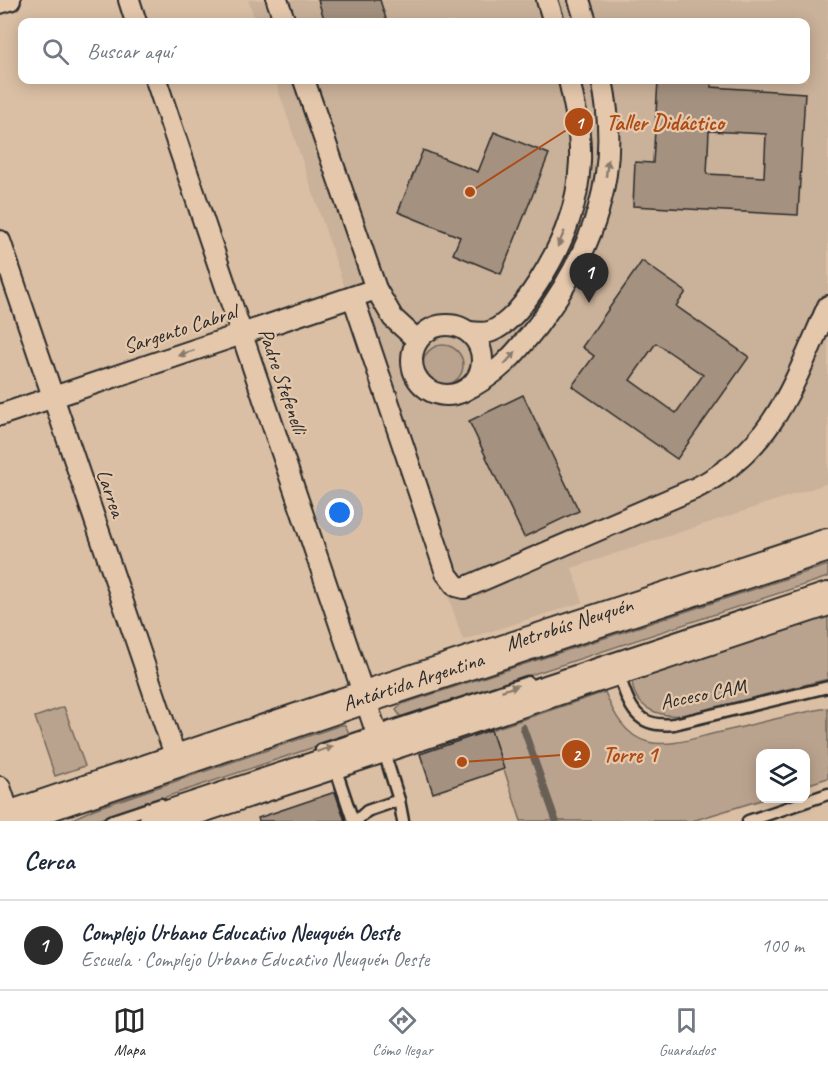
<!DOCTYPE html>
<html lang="es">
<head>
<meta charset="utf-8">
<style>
  :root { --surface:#fff; --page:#f6f6f7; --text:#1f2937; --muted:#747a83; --line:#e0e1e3; --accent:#2b2b2b }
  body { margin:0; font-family:Caveat,sans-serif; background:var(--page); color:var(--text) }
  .controls { position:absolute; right:18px; bottom:18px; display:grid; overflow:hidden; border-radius:12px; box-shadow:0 3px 15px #0003 }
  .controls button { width:54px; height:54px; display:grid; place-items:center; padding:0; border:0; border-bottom:2px solid var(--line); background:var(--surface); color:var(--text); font:30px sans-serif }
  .you { position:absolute; left:340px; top:513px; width:21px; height:21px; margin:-15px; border:4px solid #fff; border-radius:50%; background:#1a73e8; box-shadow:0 0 0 9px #1a73e833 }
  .badge { display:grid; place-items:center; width:39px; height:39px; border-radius:50%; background:var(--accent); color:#fff; font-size:20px; font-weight:700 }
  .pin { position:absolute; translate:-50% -50px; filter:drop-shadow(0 2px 3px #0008) }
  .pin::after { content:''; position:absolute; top:32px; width:21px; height:18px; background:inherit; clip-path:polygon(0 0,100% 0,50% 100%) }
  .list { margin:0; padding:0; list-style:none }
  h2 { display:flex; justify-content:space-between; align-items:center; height:78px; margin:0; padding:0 24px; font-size:26px }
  h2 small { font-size:20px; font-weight:400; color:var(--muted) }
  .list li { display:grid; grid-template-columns:39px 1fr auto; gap:18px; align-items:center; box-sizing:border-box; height:90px; padding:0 24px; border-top:2px solid var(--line) }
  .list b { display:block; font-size:22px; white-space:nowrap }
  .list p { margin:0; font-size:20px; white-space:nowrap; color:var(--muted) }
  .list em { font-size:20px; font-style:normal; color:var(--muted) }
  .icon { flex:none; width:33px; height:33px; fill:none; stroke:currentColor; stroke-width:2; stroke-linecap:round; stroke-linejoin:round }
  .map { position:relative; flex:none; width:828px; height:821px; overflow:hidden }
  .search { position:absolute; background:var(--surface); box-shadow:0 3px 15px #0003; left:18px; right:18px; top:18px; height:66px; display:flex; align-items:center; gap:15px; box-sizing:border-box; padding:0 21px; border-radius:12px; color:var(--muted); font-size:22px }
  .sheet { height:168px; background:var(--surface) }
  nav { display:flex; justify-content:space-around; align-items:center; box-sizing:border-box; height:84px; border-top:2px solid var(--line); background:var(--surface); font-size:16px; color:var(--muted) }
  nav a { display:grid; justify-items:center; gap:3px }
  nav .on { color:var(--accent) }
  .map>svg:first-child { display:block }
  .built { fill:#cab199 }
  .green { fill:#baa38e; stroke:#72675c; stroke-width:1.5 }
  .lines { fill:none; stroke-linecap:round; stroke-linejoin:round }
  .stream { stroke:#675e55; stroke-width:7 }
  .building { fill:#a4917f; stroke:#2b2b2b; stroke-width:1.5; fill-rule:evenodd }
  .lane-casing { stroke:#2b2b2b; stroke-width:15 }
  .street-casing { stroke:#2b2b2b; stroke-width:24 }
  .primary-casing { stroke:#2b2b2b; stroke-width:36 }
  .lane { stroke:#e5c8ac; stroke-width:10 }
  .street { stroke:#e5c8ac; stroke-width:20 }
  .primary { stroke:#e5c8ac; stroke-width:32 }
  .oneway { fill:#887a6c }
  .labels { text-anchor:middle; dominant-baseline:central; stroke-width:4.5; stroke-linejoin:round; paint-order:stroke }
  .street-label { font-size:21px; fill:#2b2b2b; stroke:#e5c8ac }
  .leader { fill:none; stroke:#af4b15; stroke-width:2 }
  .callout-dot { fill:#af4b15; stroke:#e5c8ac; stroke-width:2 }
  .mark-label { font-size:18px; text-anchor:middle; font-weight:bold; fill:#fff }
  .callout-label { font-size:22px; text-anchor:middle; font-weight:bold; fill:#af4b15; stroke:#e5c8ac; stroke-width:4.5; stroke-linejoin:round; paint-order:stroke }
</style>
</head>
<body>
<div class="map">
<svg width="828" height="821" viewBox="0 0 828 821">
  <rect width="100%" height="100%" fill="#dabfa4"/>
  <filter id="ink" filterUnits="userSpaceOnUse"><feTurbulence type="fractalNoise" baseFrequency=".0167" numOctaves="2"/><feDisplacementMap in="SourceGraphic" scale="12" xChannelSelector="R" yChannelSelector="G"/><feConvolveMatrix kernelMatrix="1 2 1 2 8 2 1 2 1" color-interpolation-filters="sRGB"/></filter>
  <g filter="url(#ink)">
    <!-- built -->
    <polygon class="built" points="248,0 828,0 828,483 572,568 583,602 463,640 275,80 806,80 806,22 256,22"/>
    <!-- green -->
    <g class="green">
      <circle cx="443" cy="365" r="20"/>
      <polygon points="828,565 828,577 406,716 401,717 396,710 402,704"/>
      <path d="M828,607V679L688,714C662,719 633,710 632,679Z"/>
      <path d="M605,692C613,713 625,736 648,742C669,747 692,739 712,734C750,726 789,714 828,708V778L806,785V754H760V798L764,799L692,821H521L491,730Z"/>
      <polygon points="64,707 85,766 55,776 35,717"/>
      <polygon points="341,725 345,725 349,733 344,737 94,821 68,821 94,809"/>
    </g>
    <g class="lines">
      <!-- stream -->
      <polyline class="stream" points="523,727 556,821"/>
    </g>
    <!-- building -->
    <g class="building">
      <polygon points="318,0 380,0 387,22 325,22"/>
      <path d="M658,80H712L711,87L805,93L798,215L633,206L635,162L653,163ZM709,131L766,134L764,177L707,174Z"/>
      <polygon points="494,132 549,154 501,274 453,254 460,237 398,212 423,150 478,172"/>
      <path d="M642,261L686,292L676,306L749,357L677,459L572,386L594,356L582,347ZM656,343L703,375L676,413L630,380Z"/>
      <polygon points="523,395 579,511 524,537 469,421"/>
      <polygon points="491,730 504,769 433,793 420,754"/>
      <polygon points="335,792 345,821 259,821 258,818"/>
    </g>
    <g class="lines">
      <defs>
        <g id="lane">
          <path d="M618,672C629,704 634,729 674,724L828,687"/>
          <polyline points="383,749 399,800 403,821"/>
          <polyline points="321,750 528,682"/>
          <polyline points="334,764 353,821"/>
          <polyline points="110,821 161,804"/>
          <polyline points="356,821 367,811 399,800"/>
          <polyline points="748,821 828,794"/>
        </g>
        <g id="street">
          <polyline points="129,0 136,22"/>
          <polyline points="277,0 285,22"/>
          <polyline points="547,0 554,22"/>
          <polyline points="579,0 586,22"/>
          <polyline points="0,3 10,0"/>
          <polyline points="156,80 381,746"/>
          <polyline points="304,80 376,289 393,318 417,340"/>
          <polyline points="0,241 177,761"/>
          <path d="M353,297L446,573L456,586L464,588L696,488C775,448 794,382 828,306"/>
          <circle cx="447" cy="360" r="35"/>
          <path d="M469,332C477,333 485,334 492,331C523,318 559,251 569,220C576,201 579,181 580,161C581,134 575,106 569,80"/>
          <path d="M463,391C498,375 515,354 538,325C594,250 622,173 602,80"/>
          <polyline points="0,415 376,289"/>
          <polyline points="0,787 10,817"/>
        </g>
        <g id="primary">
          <path id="s1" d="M0,821L365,697L828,545"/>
          <polyline points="156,821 828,599"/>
        </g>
      </defs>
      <!-- lane casing -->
      <use href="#lane" class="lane-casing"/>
      <!-- street casing -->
      <use href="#street" class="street-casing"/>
      <!-- primary casing -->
      <use href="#primary" class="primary-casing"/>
      <!-- lane -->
      <use href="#lane" class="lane"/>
      <!-- street -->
      <use href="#street" class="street"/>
      <!-- primary -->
      <use href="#primary" class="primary"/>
    </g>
    <!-- one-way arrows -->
    <defs><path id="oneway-solid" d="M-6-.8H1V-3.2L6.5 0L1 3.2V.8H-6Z" transform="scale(1.5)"/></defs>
    <g class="oneway">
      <use href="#oneway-solid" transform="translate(607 168) rotate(-83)"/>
      <use href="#oneway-solid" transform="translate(561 239) rotate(114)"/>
      <use href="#oneway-solid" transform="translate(186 353) rotate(162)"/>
      <use href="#oneway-solid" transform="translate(510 358) rotate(-48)"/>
      <use href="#oneway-solid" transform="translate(510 688) rotate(-18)"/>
      <use href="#oneway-solid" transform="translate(325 749) rotate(-19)"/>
    </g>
  </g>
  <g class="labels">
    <!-- street labels -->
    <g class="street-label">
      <text transform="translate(180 329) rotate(-18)">Sargento Cabral</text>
      <text transform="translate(283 381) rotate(71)">Padre Stefenelli</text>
      <text transform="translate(111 493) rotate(71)">Larrea</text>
      <text transform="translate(569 624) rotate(-18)">Metrobús Neuquén</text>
      <text stroke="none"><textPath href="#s1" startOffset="436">Antártida Argentina</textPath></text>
      <text transform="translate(703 694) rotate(-11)">Acceso CAM</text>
    </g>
  </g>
  <!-- callouts -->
  <path class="leader" d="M470 192L579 122M462 762L576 754"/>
  <g class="callout-dot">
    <circle cx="470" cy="192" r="6"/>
    <circle cx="462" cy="762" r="6"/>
    <circle cx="579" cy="122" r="15"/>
    <circle cx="576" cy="754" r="15"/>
  </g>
  <g class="mark-label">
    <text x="579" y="129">1</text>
    <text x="576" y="761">2</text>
  </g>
  <g class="callout-label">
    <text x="665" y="130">Taller Didáctico</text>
    <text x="630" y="762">Torre 1</text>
  </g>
</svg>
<div class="controls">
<button><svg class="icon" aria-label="layers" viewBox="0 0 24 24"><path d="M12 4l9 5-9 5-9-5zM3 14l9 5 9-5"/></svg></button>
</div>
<div class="you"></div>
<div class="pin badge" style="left:589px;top:303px">1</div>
<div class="search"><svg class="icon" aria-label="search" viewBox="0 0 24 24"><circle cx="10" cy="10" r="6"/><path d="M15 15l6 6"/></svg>Buscar aquí</div>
</div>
<section class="sheet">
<h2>Cerca<small></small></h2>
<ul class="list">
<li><span class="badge">1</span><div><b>Complejo Urbano Educativo Neuquén Oeste</b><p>Escuela · Complejo Urbano Educativo Neuquén Oeste</p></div><em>100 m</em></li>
</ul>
</section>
<nav>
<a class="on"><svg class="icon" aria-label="map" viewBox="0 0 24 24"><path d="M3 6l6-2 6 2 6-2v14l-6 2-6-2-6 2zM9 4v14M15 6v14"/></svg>Mapa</a>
<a><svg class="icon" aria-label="directions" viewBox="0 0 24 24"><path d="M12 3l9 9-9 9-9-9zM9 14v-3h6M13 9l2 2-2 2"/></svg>Cómo llegar</a>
<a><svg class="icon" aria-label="saved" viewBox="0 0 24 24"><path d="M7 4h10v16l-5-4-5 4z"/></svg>Guardados</a>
</nav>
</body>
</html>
